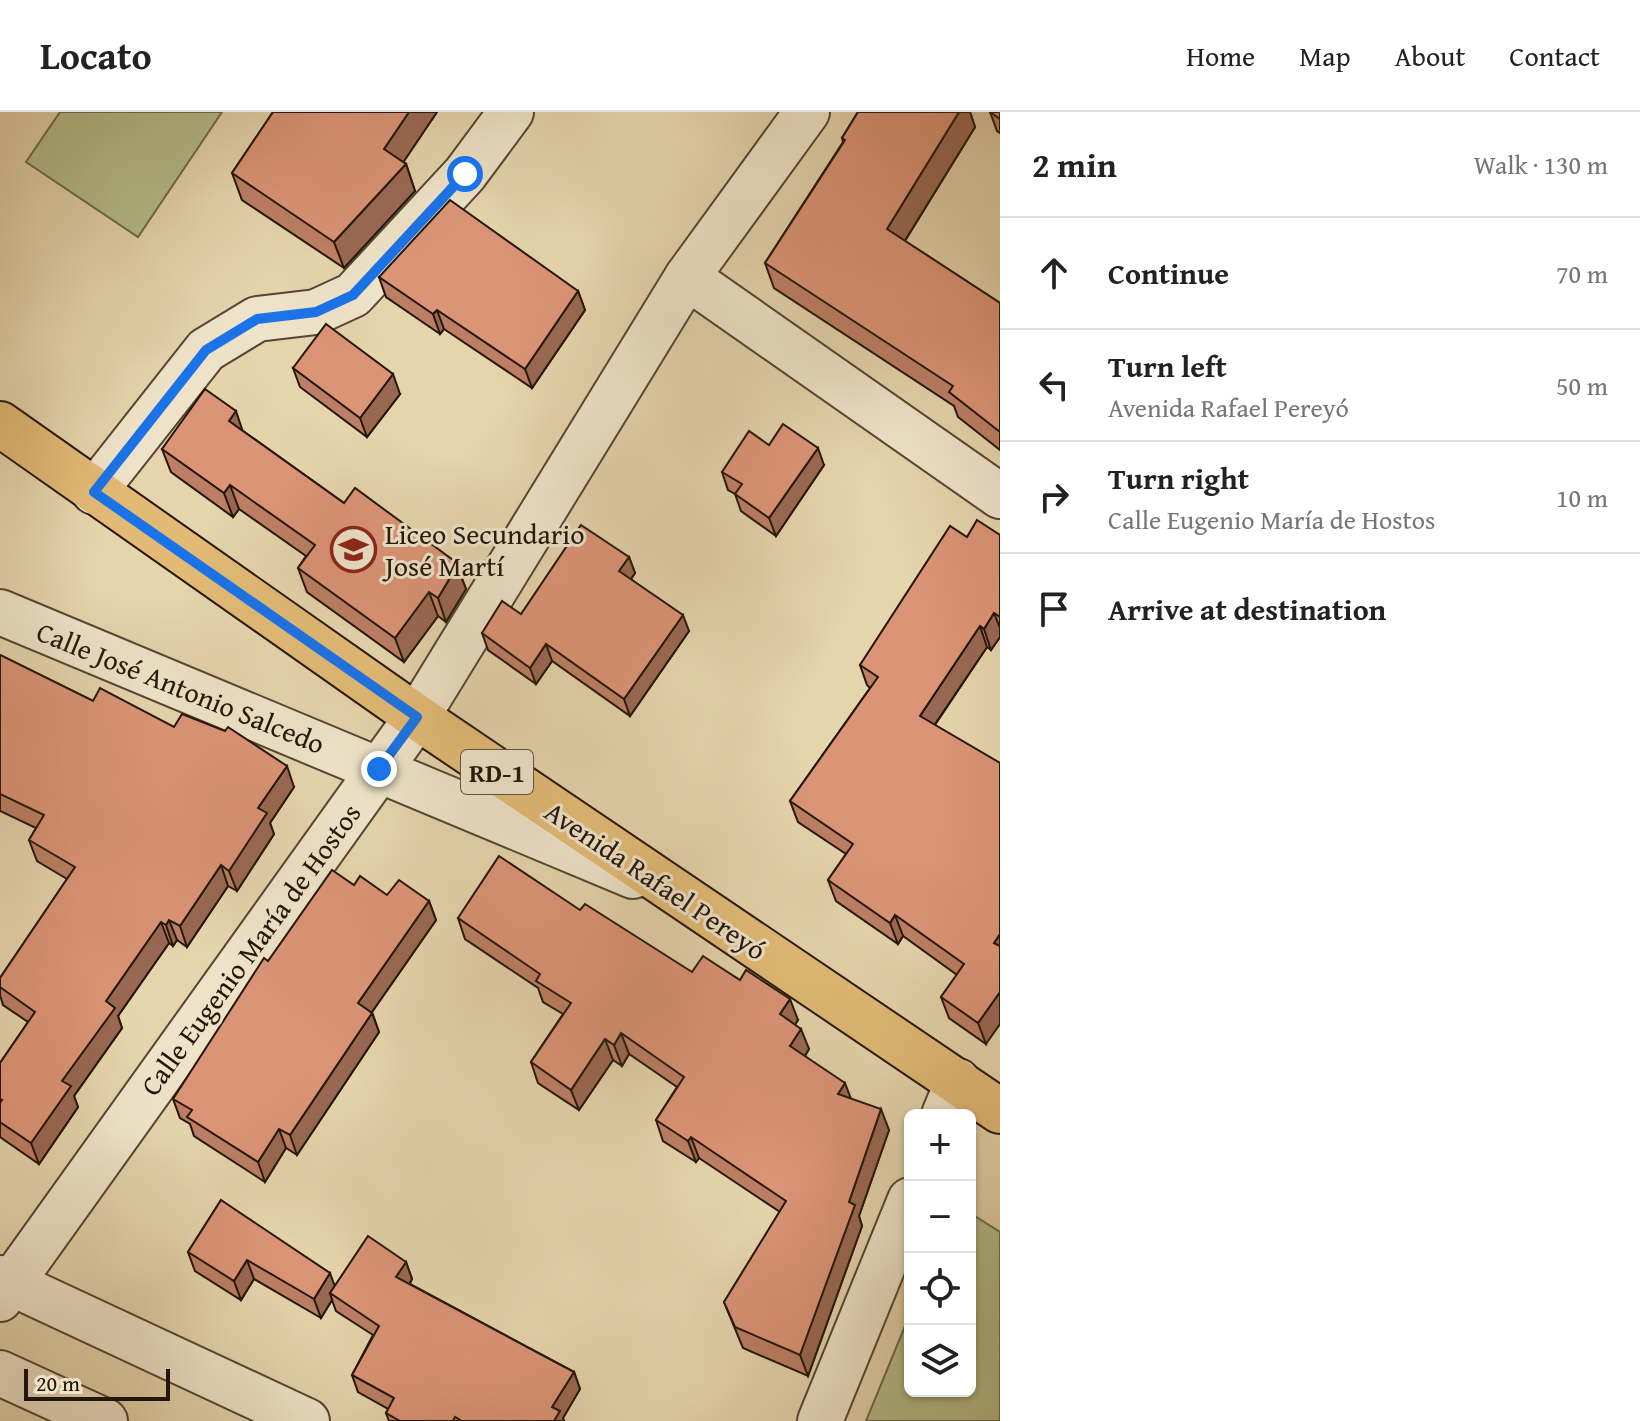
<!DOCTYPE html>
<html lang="en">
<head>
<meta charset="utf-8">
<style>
  :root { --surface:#fff; --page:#f2f2f2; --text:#222; --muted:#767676; --line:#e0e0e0 }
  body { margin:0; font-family:"Gentium Book Plus",serif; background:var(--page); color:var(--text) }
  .controls { position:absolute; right:24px; bottom:24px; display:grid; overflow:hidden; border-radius:12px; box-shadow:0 2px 6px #0004 }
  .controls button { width:72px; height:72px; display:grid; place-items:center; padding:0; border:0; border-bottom:2px solid var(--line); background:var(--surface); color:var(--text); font:40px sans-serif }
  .scale { position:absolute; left:24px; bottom:20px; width:146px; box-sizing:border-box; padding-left:8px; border:4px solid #25160a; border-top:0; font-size:22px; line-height:28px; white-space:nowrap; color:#25160a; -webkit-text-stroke:6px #eee3c9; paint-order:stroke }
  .stop { position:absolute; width:24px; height:24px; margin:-18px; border:6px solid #1a73e8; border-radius:50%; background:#fff }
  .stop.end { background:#1a73e8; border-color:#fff; box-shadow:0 2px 8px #0008 }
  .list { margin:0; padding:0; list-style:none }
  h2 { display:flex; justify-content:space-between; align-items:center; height:104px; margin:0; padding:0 32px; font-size:34px }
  h2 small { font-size:26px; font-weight:400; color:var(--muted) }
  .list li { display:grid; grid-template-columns:52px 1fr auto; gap:24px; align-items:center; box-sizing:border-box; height:112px; padding:0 32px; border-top:2px solid var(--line) }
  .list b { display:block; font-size:30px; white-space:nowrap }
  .list p { margin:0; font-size:26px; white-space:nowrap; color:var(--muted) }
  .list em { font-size:26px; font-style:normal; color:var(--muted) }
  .icon { flex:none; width:44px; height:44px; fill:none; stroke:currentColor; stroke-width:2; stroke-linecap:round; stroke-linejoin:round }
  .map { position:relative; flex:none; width:1000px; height:1309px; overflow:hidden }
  header { display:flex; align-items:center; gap:48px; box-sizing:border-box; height:112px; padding:0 40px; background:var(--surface); border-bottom:2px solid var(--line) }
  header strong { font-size:38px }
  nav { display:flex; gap:44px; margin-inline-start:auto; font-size:28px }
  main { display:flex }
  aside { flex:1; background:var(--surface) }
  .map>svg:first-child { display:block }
  .green { fill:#b4bd8a; stroke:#6c6a4a; stroke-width:2 }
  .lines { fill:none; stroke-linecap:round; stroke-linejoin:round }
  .minor-casing { stroke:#554632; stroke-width:48 }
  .major-casing { stroke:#25160a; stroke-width:48 }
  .minor { stroke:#eee3c9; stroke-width:44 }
  .major { stroke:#e2ba76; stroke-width:44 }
  .wall { fill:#bc7f65; stroke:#25160a; stroke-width:2 }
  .shaded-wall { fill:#996853; stroke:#25160a; stroke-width:2 }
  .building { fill:#db9476; stroke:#25160a; stroke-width:2 }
  .route { stroke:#1a73e8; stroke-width:10 }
  .labels { text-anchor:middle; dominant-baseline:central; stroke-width:6; stroke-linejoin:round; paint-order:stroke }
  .shield { fill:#eee3c9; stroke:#615443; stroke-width:2 }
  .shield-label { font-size:26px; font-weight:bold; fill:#25160a }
  .poi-label { font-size:28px; fill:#25160a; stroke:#eee3c9; text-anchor:start }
  .street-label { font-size:28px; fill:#25160a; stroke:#eee3c9 }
</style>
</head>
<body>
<header>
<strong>Locato</strong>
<nav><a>Home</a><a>Map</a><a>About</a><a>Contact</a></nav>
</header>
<main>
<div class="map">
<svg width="1000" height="1309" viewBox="0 0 1000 1309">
  <rect width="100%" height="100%" fill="#e5d4ac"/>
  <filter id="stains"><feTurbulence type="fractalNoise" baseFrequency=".0025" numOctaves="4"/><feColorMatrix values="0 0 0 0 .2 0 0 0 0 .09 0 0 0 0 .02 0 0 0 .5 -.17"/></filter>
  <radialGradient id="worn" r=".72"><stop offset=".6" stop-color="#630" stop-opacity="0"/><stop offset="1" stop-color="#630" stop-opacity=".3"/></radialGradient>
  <!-- green -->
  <g class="green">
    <polygon points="60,0 222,0 138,125 26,50"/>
    <polygon points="970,1101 1000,1120 1000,1309 866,1309 910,1202 910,1279 970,1279"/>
  </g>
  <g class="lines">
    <defs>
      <g id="minor">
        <polyline points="687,165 1000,384"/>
        <polyline points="94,380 206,238 257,207 316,200 353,183 465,62 511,0"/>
        <polyline points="0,500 633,764"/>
        <polyline points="944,1003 958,969"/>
        <polyline points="0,1166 307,1309"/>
        <polyline points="0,1187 417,605 687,165 807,0"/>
        <polyline points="0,1261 105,1309"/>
        <polyline points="820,1309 910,1088"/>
      </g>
      <polyline id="major" points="0,312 417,605 1000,999"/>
    </defs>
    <!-- minor casing -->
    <use href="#minor" class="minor-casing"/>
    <!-- major casing -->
    <use href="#major" class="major-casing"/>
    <!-- minor -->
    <use href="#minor" class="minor"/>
    <!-- major -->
    <use href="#major" class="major"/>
  </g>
  <!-- wall -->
  <g class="wall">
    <polygon points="273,0 437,0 403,50 406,52 415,79 344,156 242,88 232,61"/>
    <polygon points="858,0 970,0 975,15 905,129 1000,191 1000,338 958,305 954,294 774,176 765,151 843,30 842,26"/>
    <polygon points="990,0 1000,0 1000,21 997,19"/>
    <polygon points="379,165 578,179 585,198 532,276 444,217 440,222 386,185"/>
    <polygon points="293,256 400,282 367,325 300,275"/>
    <polygon points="243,319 344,391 457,454 466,477 446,510 438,504 404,550 307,480 298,456 306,444 239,397 233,405 171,360 162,337"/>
    <polygon points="769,333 824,353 776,424 741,399 735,382 728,378 722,360"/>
    <polygon points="1000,423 1000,525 991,538 987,535 935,613 986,932 949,906 941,885 957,863 903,824 898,832 836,789 828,768 846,742 798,710 790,689 870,576 867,573 860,553 967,425"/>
    <polygon points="629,445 635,461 631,467 689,519 630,604 552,549 536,572 488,538 482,521 521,502"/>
    <polygon points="0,543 93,589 174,615 294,675 270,711 274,722 237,779 228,774 187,835 177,828 173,834 169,831 118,904 122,916 74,984 78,995 39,1052 0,1025 0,951 28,910 3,893 0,883 0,866 67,767 37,749 29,728 36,716 0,699"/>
    <polygon points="354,773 387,783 429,789 436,808 372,900 379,920 297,1043 286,1036 265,1070 194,1024 190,1012 180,1006 173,987 268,849"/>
    <polygon points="580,798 692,860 798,908 795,912 809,937 805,944 851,987 889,1018 859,1104 862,1114 808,1264 743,1236 724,1190 780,1100 699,1046 696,1050 663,1029 656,1008 677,975 629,942 622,954 613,948 579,998 538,971 531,950 563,902 543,890 538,876 465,827 458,806"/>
    <polygon points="221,1088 334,1174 406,1150 412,1167 410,1172 574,1260 580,1277 563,1306 564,1309 389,1309 386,1301 388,1297 358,1280 352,1263 373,1223 336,1199 332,1188 321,1206 254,1167 241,1188 195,1159 188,1140"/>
  </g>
  <!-- shaded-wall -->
  <g class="shaded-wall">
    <polygon points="409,0 437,0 394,64 384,37"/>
    <polygon points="959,0 970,0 975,15 896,143 887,117"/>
    <polygon points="406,52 415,79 344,156 334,130"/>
    <polygon points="578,179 585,198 532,276 525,257"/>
    <polygon points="437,198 444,217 440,222 433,202"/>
    <polygon points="393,262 400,282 367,325 360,306"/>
    <polygon points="236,299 244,323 229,309"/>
    <polygon points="818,336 824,353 776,424 769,406"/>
    <polygon points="230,373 239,397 233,405 224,381"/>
    <polygon points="629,445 635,461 625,475 619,459"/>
    <polygon points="457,454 466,477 446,510 438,486"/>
    <polygon points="429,480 438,504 404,550 395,526"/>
    <polygon points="994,501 1000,516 1000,525 991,538 984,517"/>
    <polygon points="683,503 689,519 630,604 624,587"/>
    <polygon points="980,514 987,535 927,624 920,604"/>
    <polygon points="546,532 552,549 536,572 530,556"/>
    <polygon points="287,654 294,675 270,711 274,722 237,779 229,759 258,696"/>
    <polygon points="221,753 228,774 187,835 180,814"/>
    <polygon points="429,789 436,808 365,910 358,891"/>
    <polygon points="895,803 903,824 898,832 890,811"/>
    <polygon points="169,808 177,828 173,834 166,813"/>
    <polygon points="161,810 169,831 118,904 122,916 74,984 78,995 39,1052 31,1031 62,969 106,889"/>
    <polygon points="1000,822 1000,846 994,831"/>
    <polygon points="1000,880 1000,912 986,932 978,911"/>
    <polygon points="790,887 798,908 788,923 780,902"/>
    <polygon points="372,901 379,920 297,1043 290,1023"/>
    <polygon points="801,917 809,937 798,955 790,934"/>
    <polygon points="621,921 629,942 622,954 614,933"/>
    <polygon points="605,927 613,948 579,998 571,978"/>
    <polygon points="845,971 853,992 838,982"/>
    <polygon points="881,997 889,1018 859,1104 862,1114 808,1264 800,1243 849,1090"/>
    <polygon points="279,1017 286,1036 265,1070 258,1050"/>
    <polygon points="691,1025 699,1046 696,1050 688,1029"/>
    <polygon points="247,1148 254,1167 241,1188 234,1169"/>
    <polygon points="406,1150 412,1167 403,1182 396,1165"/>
    <polygon points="330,1161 337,1180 330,1181 332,1188 321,1206 314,1187"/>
    <polygon points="574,1260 580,1277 563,1306 564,1309 554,1309 552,1295"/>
  </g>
  <!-- building -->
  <g class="building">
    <polygon points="273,0 409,0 384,37 406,52 334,130 232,61"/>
    <polygon points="858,0 959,0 887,117 1000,191 1000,320 949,280 953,274 765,151 845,28 842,26"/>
    <polygon points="990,0 1000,0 1000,7"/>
    <polygon points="450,88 578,179 525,257 437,198 433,202 379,165"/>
    <polygon points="326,212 393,262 360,306 293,256"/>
    <polygon points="205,277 236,299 229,309 344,391 355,376 453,448 457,454 438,486 429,480 395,526 298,456 315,433 230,373 224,381 162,337"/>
    <polygon points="783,312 818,336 769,406 735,382 742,372 722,360 749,319 769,333"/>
    <polygon points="977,408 1000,423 1000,505 994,501 984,517 980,514 920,604 1000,651 1000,822 994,831 1000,834 1000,880 978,911 941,885 964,852 895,803 890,811 828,768 853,732 790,689 878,565 860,553 950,414 967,425"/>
    <polygon points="581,413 629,445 619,459 683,503 624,587 546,532 530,556 482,521 502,489 521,502"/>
    <polygon points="0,543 93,589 100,576 174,615 182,602 225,619 228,615 287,654 258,696 267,701 229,759 221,753 180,814 169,808 166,813 161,810 106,889 115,896 62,969 71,974 31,1031 0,1010 0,991 2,988 0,987 0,951 35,900 0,875 0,866 75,755 29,728 44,703 0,682"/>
    <polygon points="499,744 580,798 585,792 692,860 703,844 740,868 746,858 790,887 780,902 801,917 790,934 845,971 838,982 881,997 849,1090 855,1093 800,1243 735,1215 724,1190 786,1089 691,1025 688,1029 656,1008 684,965 621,921 614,933 605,927 571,978 531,950 571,891 536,869 540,862 458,806"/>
    <polygon points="332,758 354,773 360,764 387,783 399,768 429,789 358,891 372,901 290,1023 279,1017 258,1050 187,1005 192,998 173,987 264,846 268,849"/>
    <polygon points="221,1088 330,1161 314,1187 247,1148 234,1169 188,1140"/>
    <polygon points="368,1124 406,1150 396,1165 574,1260 552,1295 560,1299 554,1309 462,1309 455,1305 453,1309 400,1309 386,1301 394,1286 352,1263 379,1214 330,1181"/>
  </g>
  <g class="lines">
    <!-- route -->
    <polyline class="route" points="379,657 417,605 94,380 206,238 257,207 316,200 353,183 465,62"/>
  </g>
  <!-- icons -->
  <defs>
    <symbol id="university-ring" viewBox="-11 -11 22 22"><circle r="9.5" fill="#eee3c9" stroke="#8f2418" stroke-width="1.5"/><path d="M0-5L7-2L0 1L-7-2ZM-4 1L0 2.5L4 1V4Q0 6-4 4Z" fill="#8f2418"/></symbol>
  </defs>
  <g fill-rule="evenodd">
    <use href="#university-ring" x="328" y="412" width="51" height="51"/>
  </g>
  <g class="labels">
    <!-- shield labels -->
    <rect class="shield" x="461" y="638" width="72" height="44" rx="6"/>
    <g class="shield-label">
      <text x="497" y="660">RD-1</text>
    </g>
    <!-- poi labels -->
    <g class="poi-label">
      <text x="385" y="421">Liceo Secundario<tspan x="385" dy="32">José Martí</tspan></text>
    </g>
    <!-- street labels -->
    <g class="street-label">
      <text transform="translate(181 575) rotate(22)">Calle José Antonio Salcedo</text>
      <text transform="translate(656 768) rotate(34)">Avenida Rafael Pereyó</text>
      <text transform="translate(250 837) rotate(-54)">Calle Eugenio María de Hostos</text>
    </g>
  </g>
  <rect width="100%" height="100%" filter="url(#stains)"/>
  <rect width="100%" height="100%" fill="url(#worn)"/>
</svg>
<div class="controls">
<button>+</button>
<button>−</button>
<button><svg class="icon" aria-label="locate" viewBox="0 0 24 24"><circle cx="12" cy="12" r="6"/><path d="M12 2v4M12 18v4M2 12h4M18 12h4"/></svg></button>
<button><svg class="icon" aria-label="layers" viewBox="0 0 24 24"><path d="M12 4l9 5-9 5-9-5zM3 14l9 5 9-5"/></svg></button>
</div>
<div class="scale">20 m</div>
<div class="stop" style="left:465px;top:62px"></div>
<div class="stop end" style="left:379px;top:657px"></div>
</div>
<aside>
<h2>2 min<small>Walk · 130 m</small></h2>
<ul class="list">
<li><svg class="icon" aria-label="ahead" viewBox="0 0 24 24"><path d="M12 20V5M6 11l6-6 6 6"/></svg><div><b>Continue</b></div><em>70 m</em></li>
<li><svg class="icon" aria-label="left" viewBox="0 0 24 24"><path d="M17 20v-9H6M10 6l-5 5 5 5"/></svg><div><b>Turn left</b><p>Avenida Rafael Pereyó</p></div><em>50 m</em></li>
<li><svg class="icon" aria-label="right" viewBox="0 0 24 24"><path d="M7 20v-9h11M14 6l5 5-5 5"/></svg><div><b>Turn right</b><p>Calle Eugenio María de Hostos</p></div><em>10 m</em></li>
<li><svg class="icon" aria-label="arrive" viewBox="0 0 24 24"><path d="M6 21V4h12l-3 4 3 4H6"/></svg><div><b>Arrive at destination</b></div></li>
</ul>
</aside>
</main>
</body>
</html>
